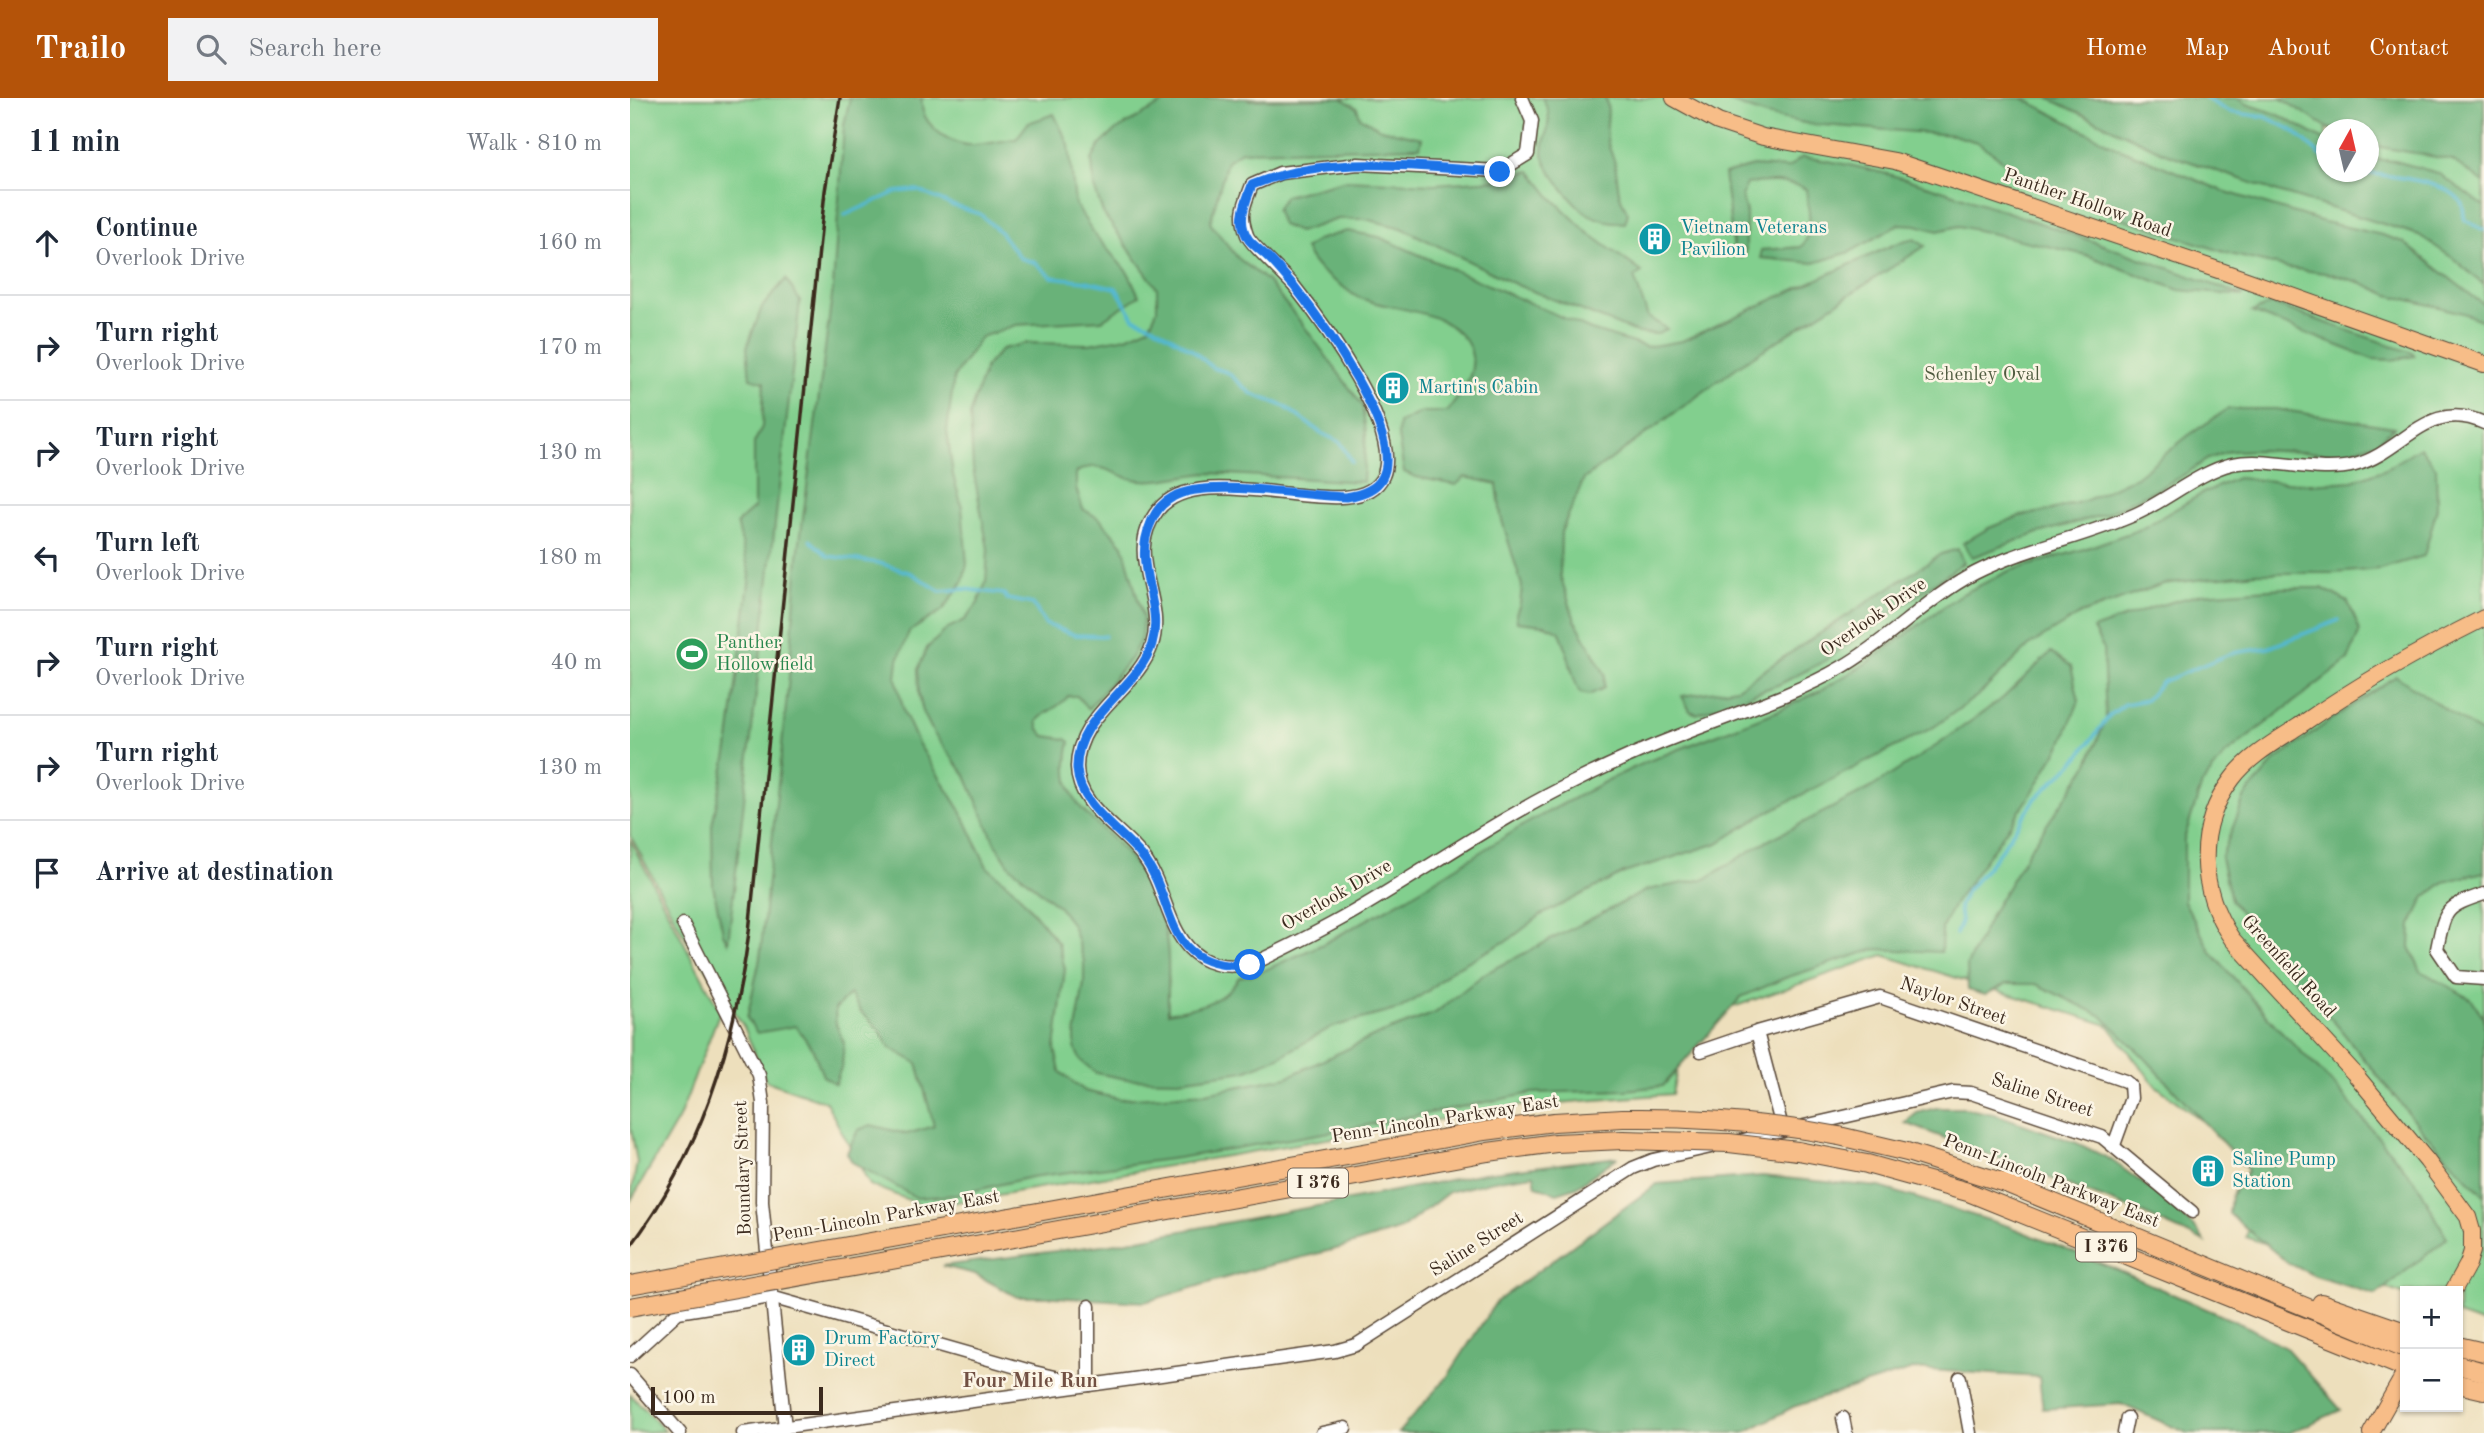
<!DOCTYPE html>
<html lang="en">
<head>
<meta charset="utf-8">
<style>
  :root { --surface:#fff; --page:#f2f2f3; --text:#1f2937; --muted:#747a83; --line:#e0e1e3; --accent:#b45309 }
  body { margin:0; font-family:"Old Standard TT",serif; background:var(--page); color:var(--text) }
  .controls { position:absolute; right:21px; bottom:21px; display:grid; overflow:hidden; border-radius:0px; box-shadow:0 2px 5px #0004 }
  .controls button { width:63px; height:63px; display:grid; place-items:center; padding:0; border:0; border-bottom:2px solid var(--line); background:var(--surface); color:var(--text); font:35px sans-serif }
  .compass { position:absolute; left:1686px; top:21px; width:63px; height:63px; border-radius:50%; background:var(--surface); box-shadow:0 2px 5px #0004; rotate:8deg }
  .scale { position:absolute; left:21px; bottom:18px; width:172px; box-sizing:border-box; padding-left:7px; border:4px solid #3b2a1e; border-top:0; font-size:19px; line-height:24px; white-space:nowrap; color:#3b2a1e; -webkit-text-stroke:5px #fcf5e5; paint-order:stroke }
  .stop { position:absolute; width:21px; height:21px; margin:-16px; border:5px solid #1a73e8; border-radius:50%; background:#fff }
  .stop.end { background:#1a73e8; border-color:#fff; box-shadow:0 2px 7px #0008 }
  .list { margin:0; padding:0; list-style:none }
  h2 { display:flex; justify-content:space-between; align-items:center; height:91px; margin:0; padding:0 28px; font-size:30px }
  h2 small { font-size:23px; font-weight:400; color:var(--muted) }
  .list li { display:grid; grid-template-columns:46px 1fr auto; gap:21px; align-items:center; box-sizing:border-box; height:105px; padding:0 28px; border-top:2px solid var(--line) }
  .list b { display:block; font-size:26px; white-space:nowrap }
  .list p { margin:0; font-size:23px; white-space:nowrap; color:var(--muted) }
  .list em { font-size:23px; font-style:normal; color:var(--muted) }
  .icon { flex:none; width:38px; height:38px; fill:none; stroke:currentColor; stroke-width:2; stroke-linecap:round; stroke-linejoin:round }
  .map { position:relative; flex:none; width:1854px; height:1335px; overflow:hidden }
  header { display:flex; align-items:center; gap:42px; box-sizing:border-box; height:98px; padding:0 35px; background:var(--accent); color:#fff }
  header strong { font-size:33px }
  nav { display:flex; gap:38px; margin-inline-start:auto; font-size:24px }
  .search { width:490px; height:63px; background:var(--page); display:flex; align-items:center; gap:18px; box-sizing:border-box; padding:0 24px; border-radius:0px; color:var(--muted); font-size:26px }
  main { display:flex }
  aside { flex:1; background:var(--surface) }
  .map>svg:first-child { display:block }
  .green { fill:#82cf8e; stroke:#5e7c56; stroke-width:2; fill-rule:evenodd }
  .forest { fill:#69b279; stroke:#526e4c; stroke-width:2 }
  .lines { fill:none; stroke-linecap:round; stroke-linejoin:round }
  .stream { stroke:#52b8d1; stroke-width:3.5 }
  .minor-casing { stroke:#564536; stroke-width:15 }
  .major-casing { stroke:#564536; stroke-width:18 }
  .highway-casing { stroke:#564536; stroke-width:20 }
  .minor { stroke:#fff; stroke-width:12 }
  .major { stroke:#f7bd88; stroke-width:16 }
  .highway { stroke:#f7bd88; stroke-width:18 }
  .rail { stroke:#3b2a1e; stroke-width:3.5 }
  .highway-bridge-casing { stroke:#564536; stroke-width:20; stroke-linecap:butt }
  .highway-bridge { stroke:#f7bd88; stroke-width:18 }
  .route { stroke:#1a73e8; stroke-width:9 }
  .labels { text-anchor:middle; dominant-baseline:central; stroke-width:5; stroke-linejoin:round; paint-order:stroke }
  .shield { fill:#fcf5e5; stroke:#75675a; stroke-width:2 }
  .shield-label { font-size:18px; font-weight:bold; fill:#3b2a1e }
  .street-label { font-size:19px; fill:#3b2a1e; stroke:#fcf5e5 }
  .culture-label { font-size:19px; fill:#0d838f; stroke:#fcf5e5; text-anchor:start }
  .park-label { font-size:19px; fill:#505c40; stroke:#fcf5e5 }
  .leisure-label { font-size:19px; fill:#27864d; stroke:#fcf5e5; text-anchor:start }
  .neighbourhood-label { font-size:21px; font-weight:bold; fill:#715043; stroke:#fcf5e5 }
</style>
</head>
<body>
<header>
<strong>Trailo</strong>
<div class="search"><svg class="icon" aria-label="search" viewBox="0 0 24 24"><circle cx="10" cy="10" r="6"/><path d="M15 15l6 6"/></svg>Search here</div>
<nav><a>Home</a><a>Map</a><a>About</a><a>Contact</a></nav>
</header>
<main>
<aside>
<h2>11 min<small>Walk · 810 m</small></h2>
<ul class="list">
<li><svg class="icon" aria-label="ahead" viewBox="0 0 24 24"><path d="M12 20V5M6 11l6-6 6 6"/></svg><div><b>Continue</b><p>Overlook Drive</p></div><em>160 m</em></li>
<li><svg class="icon" aria-label="right" viewBox="0 0 24 24"><path d="M7 20v-9h11M14 6l5 5-5 5"/></svg><div><b>Turn right</b><p>Overlook Drive</p></div><em>170 m</em></li>
<li><svg class="icon" aria-label="right" viewBox="0 0 24 24"><path d="M7 20v-9h11M14 6l5 5-5 5"/></svg><div><b>Turn right</b><p>Overlook Drive</p></div><em>130 m</em></li>
<li><svg class="icon" aria-label="left" viewBox="0 0 24 24"><path d="M17 20v-9H6M10 6l-5 5 5 5"/></svg><div><b>Turn left</b><p>Overlook Drive</p></div><em>180 m</em></li>
<li><svg class="icon" aria-label="right" viewBox="0 0 24 24"><path d="M7 20v-9h11M14 6l5 5-5 5"/></svg><div><b>Turn right</b><p>Overlook Drive</p></div><em>40 m</em></li>
<li><svg class="icon" aria-label="right" viewBox="0 0 24 24"><path d="M7 20v-9h11M14 6l5 5-5 5"/></svg><div><b>Turn right</b><p>Overlook Drive</p></div><em>130 m</em></li>
<li><svg class="icon" aria-label="arrive" viewBox="0 0 24 24"><path d="M6 21V4h12l-3 4 3 4H6"/></svg><div><b>Arrive at destination</b></div></li>
</ul>
</aside>
<div class="map">
<svg width="1854" height="1335" viewBox="0 0 1854 1335">
  <rect width="100%" height="100%" fill="#fcf5e5"/>
  <filter id="ink" filterUnits="userSpaceOnUse"><feTurbulence type="fractalNoise" baseFrequency=".0143" numOctaves="2"/><feDisplacementMap in="SourceGraphic" scale="14" xChannelSelector="R" yChannelSelector="G"/><feConvolveMatrix kernelMatrix="1 2 1 2 8 2 1 2 1" color-interpolation-filters="sRGB"/></filter>
  <filter id="wash" filterUnits="userSpaceOnUse"><feTurbulence type="fractalNoise" baseFrequency=".00686" numOctaves="4" result="noise"/><feDisplacementMap in="SourceGraphic" scale="28" xChannelSelector="R" yChannelSelector="G"/><feGaussianBlur stdDeviation="1.57" result="paint"/><feColorMatrix in="noise" values="0 0 0 0 0 0 0 0 0 0 0 0 0 0 0 0 0 1.4 0 .05"/><feComposite in="paint" operator="in"/></filter>
  <g filter="url(#wash)">
    <rect width="100%" height="100%" fill="#eddfbc"/>
    <!-- green -->
    <g class="green">
      <path d="M0,0H1854V1226L1828,1217V1193H1775V1197L1616,1139L1635,1071L1525,987L1478,927L1253,857L1057,925L1042,996L889,1008L297,1109L240,1087L196,1004L136,983L114,929L51,832L0,737ZM1696,32H1738V74H1696Z"/>
      <polygon points="0,742 90,913 49,1020 0,1104 7,1064 0,1025"/>
      <polygon points="0,1296 35,1333 0,1335"/>
    </g>
    <!-- forest -->
    <g class="forest">
      <path d="M220,0H292C289,24 314,43 337,47C350,48 373,42 386,41L398,25L424,16L439,47L445,106L465,137L499,176L509,198L472,222L386,227L351,239L324,279L317,333L323,377L332,409L337,466L333,483L313,512L279,534L268,562L266,580L274,614L288,645L331,713L357,769L387,794L428,845L435,871L425,950L430,974L455,993L490,1001L575,995L657,979L747,937L805,915L854,876L1017,792L1075,781L1133,745L1239,691L1309,646L1373,600L1421,554L1441,568L1449,603L1432,645L1399,700L1324,806L1312,830L1311,854L1245,851L1155,880L1111,899L1033,988L996,992L903,995L712,1032L548,1060L401,1079L326,1097L287,1100L222,1064L217,1055L228,1032L241,1027L277,1036L304,1028L287,965L260,950L247,929L231,914L220,896L205,911L206,926L214,945L212,967L205,986L193,978L183,952L166,928L127,935L117,920L130,860L159,579L168,458L203,190L214,27Z"/>
      <path d="M542,0H613L619,2L711,0L727,10L730,19L751,31L792,40L790,49L611,53L597,63L580,125L608,160L637,183L674,228L732,307L736,335L733,384L580,375C556,376 528,386 503,381C483,377 466,360 446,375V390L453,411L470,421L493,447L513,520L511,541L501,560L458,611L447,598H438C428,612 415,611 407,624L409,631L415,638L436,641L440,644C426,705 459,714 494,753C509,769 519,788 527,808C543,847 537,875 538,915C567,909 593,906 609,879L626,876L693,846L778,799L897,725L976,683L1016,664L1145,614L1188,594L1240,563L1328,498L1379,473L1451,452L1511,431L1575,394L1607,380L1680,386L1722,383L1756,371L1790,349L1806,370L1807,410L1794,458L1750,471L1704,475H1626L1533,486L1451,516L1400,547L1351,595L1304,629L1134,716L1088,745L994,775L911,817L880,841L820,873L798,893L769,911L702,929L649,959L615,973L549,982L496,981L466,975L450,962L445,949V937L454,885V863L442,827L428,808L380,768L365,745L336,678L304,636L293,614L289,597L288,572L297,550L318,530L335,522L348,505L356,484L358,451L343,371L340,315L356,268L372,251L397,245L459,246L496,239L519,229L527,212V190L473,115L464,89L462,62L470,47L485,33Z"/>
      <path d="M912,0H975C981,13 975,26 977,39C977,48 983,57 985,66C989,89 986,93 998,115L995,125C981,124 970,123 958,116C945,108 913,69 913,54C914,32 926,23 912,0Z"/>
      <polygon points="1088,0 1392,0 1486,49 1593,93 1694,124 1752,137 1773,144 1854,207 1854,223 1833,215 1759,197 1732,185 1702,176 1658,170 1600,156 1482,117 1405,87 1386,76 1367,58 1347,44 1323,37 1179,26 1136,17"/>
      <polygon points="1418,0 1607,0 1617,6 1647,16 1696,43 1696,74 1738,74 1739,61 1765,63 1808,75 1854,108 1854,187 1824,161 1789,137 1648,94 1535,55"/>
      <polygon points="1650,0 1854,0 1854,85 1822,62 1739,47 1738,32 1700,31"/>
      <path d="M1172,59C1233,67 1290,84 1348,104C1437,134 1526,165 1614,198L1549,192L1456,157L1329,128L1308,133L1286,127L1270,126L1220,154L1184,165L1131,160V152L1171,149C1185,135 1178,109 1176,91C1157,82 1137,83 1116,86L1112,99L1116,114V156L1111,160L1104,153L1094,76L1123,68L1158,70Z"/>
      <polygon points="901,73 922,100 958,135 1012,174 1004,179 1018,219 1037,231 1028,236 1008,235 887,187 772,130 735,121 708,121 669,134 652,127 646,111 655,98 717,82 803,86 866,82"/>
      <path d="M717,133L749,139L961,232L1016,249L1052,243L1265,146L1284,141L1295,148L1110,267L954,381L931,434L930,477L945,522L975,576L974,590L959,597L950,595C939,574 940,553 929,533L915,527L887,524L886,516L890,506L892,488L871,419L867,386L835,379L826,387L786,379L774,374L768,338L769,325L792,314H817C833,293 853,269 836,243C811,209 766,214 730,200C723,198 718,192 712,188C695,177 684,170 675,151L687,142Z"/>
      <polygon points="156,181 170,203 98,845 93,835 83,788 82,727 98,651 120,477 107,425 124,410 124,345 132,329 134,284 120,280 117,249 132,209"/>
      <polygon points="1642,206 1783,255 1785,258 1762,262 1742,261 1622,214"/>
      <polygon points="1598,311 1646,311 1764,329 1748,344 1711,356 1631,352 1600,353 1578,361 1549,380 1476,416 1409,435 1342,459 1333,445 1359,430 1390,418 1418,413 1457,402 1506,379 1559,337"/>
      <polygon points="1328,451 1333,465 1193,564 1150,586 1067,616 1060,613 1052,598 1107,590 1311,456"/>
      <polygon points="1653,490 1692,490 1718,504 1730,533 1718,562 1596,656 1572,686 1554,741 1554,803 1581,854 1646,928 1707,990 1789,1088 1817,1140 1746,1197 1685,1178 1658,1165 1599,1116 1601,1098 1618,1072 1514,959 1472,918 1406,886 1376,886 1355,897 1338,892 1337,867 1363,813 1400,751 1456,670 1476,621 1473,550 1463,531 1527,508 1571,496"/>
      <polygon points="1766,578 1854,637 1854,774 1814,784 1795,799 1781,827 1780,849 1791,873 1841,901 1854,920 1854,1098 1791,1031 1706,926 1655,871 1601,802 1591,760 1615,698 1646,662 1702,621"/>
      <polygon points="1306,1010 1334,1010 1368,1017 1447,1045 1480,1061 1530,1098 1567,1132 1575,1144 1506,1113 1275,1025 1287,1015"/>
      <polygon points="988,1059 946,1089 927,1095 906,1088 904,1077 868,1082 819,1094 771,1131 710,1150 625,1171 515,1204 423,1199 387,1199 345,1176 312,1168 487,1145 719,1102 854,1075"/>
      <polygon points="1132,1078 1250,1089 1378,1128 1485,1171 1620,1230 1657,1251 1711,1312 1659,1335 1557,1335 1491,1306 1413,1311 1409,1279 1283,1271 1163,1309 1114,1335 768,1335 818,1278 866,1204 1027,1086"/>
    </g>
    <g class="lines">
      <!-- stream -->
      <g class="stream">
        <polyline points="1575,0 1599,14 1636,19 1662,32 1696,62"/>
        <path d="M1724,74C1747,77 1821,81 1832,106C1834,111 1833,117 1835,122L1854,132"/>
        <polyline points="215,117 266,94 287,92 321,107 350,116 371,135 390,160 406,165 422,179 456,183 486,190 504,220 524,228 561,251 583,270 597,274 622,296 654,308 691,335 710,344 722,364"/>
        <polyline points="180,442 198,458 249,465 281,475 310,493 334,491 374,496 377,501 403,506 415,526 445,537 475,538"/>
        <polyline points="1326,836 1331,823 1329,809 1336,794 1365,760 1406,700 1447,661 1479,618 1495,606 1516,602 1532,584 1602,555 1638,550 1709,522"/>
      </g>
    </g>
  </g>
  <g filter="url(#ink)">
    <g class="lines">
      <defs>
        <g id="minor">
          <path d="M892,0L902,23L898,56L870,73L728,66L650,75L622,87C614,108 609,115 617,137C620,146 655,177 664,188C692,223 773,333 753,378C729,434 573,355 528,412C492,458 537,500 522,547C507,592 447,616 447,669C447,709 493,731 514,760C537,791 537,839 571,860C590,871 614,869 633,861C662,847 690,833 718,817C793,774 864,723 942,685C976,668 1011,652 1048,638C1100,617 1163,598 1212,569C1259,542 1297,500 1345,475C1396,449 1453,440 1506,416C1537,402 1569,374 1602,366C1640,358 1686,377 1725,367C1774,354 1798,299 1854,325"/>
          <path d="M1854,796C1815,809 1815,811 1807,851L1826,879L1854,881"/>
          <polyline points="53,826 129,977 133,1005 132,1104 155,1330"/>
          <polyline points="1127,934 1153,1033"/>
          <polyline points="1071,953 1127,934 1250,899 1495,983 1500,987 1501,1000 1484,1047"/>
          <polyline points="1174,1028 1323,994 1341,995 1472,1039 1562,1114"/>
          <polyline points="1109,1043 1152,1033"/>
          <polyline points="0,1258 48,1214 141,1199 404,1274 459,1287 459,1208"/>
          <polyline points="0,1277 50,1335"/>
          <polyline points="1330,1280 1340,1335"/>
          <polyline points="1213,1320 1216,1335"/>
          <polyline points="113,1335 705,1253 726,1247 1003,1070 1023,1062 1081,1049"/>
          <polyline points="692,1335 715,1330"/>
          <polyline points="1494,1335 1497,1320"/>
        </g>
        <g id="major">
          <polyline points="1044,0 1088,24 1133,39 1265,63 1594,174 1854,266"/>
          <path d="M1823,1193L1838,1166L1842,1153V1133L1838,1119L1797,1063L1724,975L1602,841C1569,792 1565,730 1602,681C1619,658 1646,643 1669,628C1728,587 1790,552 1854,520"/>
          <polyline points="1741,1335 1775,1275"/>
        </g>
        <g id="highway">
          <polyline points="1209,1038 1277,1054 1378,1086 1775,1250"/>
          <polyline points="1168,1053 1237,1066 1338,1094 1775,1270"/>
          <polyline points="380,1119 855,1033 924,1024 993,1020"/>
          <polyline points="384,1140 858,1054 926,1045 993,1042"/>
          <polyline points="1691,1205 1775,1234"/>
          <polyline points="1828,1248 1854,1254"/>
          <polyline points="1828,1267 1854,1274"/>
          <polyline points="1828,1286 1854,1292"/>
        </g>
      </defs>
      <!-- minor casing -->
      <use href="#minor" class="minor-casing"/>
      <!-- major casing -->
      <use href="#major" class="major-casing"/>
      <!-- highway casing -->
      <use href="#highway" class="highway-casing"/>
      <!-- minor -->
      <use href="#minor" class="minor"/>
      <!-- major -->
      <use href="#major" class="major"/>
      <!-- highway -->
      <use href="#highway" class="highway"/>
      <!-- rail -->
      <path class="rail" d="M0,1149C70,1056 104,949 119,834L195,93L210,0"/>
      <defs>
        <g id="highway-bridge">
          <path d="M993,1020C1066,1019 1137,1024 1209,1038"/>
          <polyline points="993,1042 1099,1045 1168,1053"/>
          <polyline points="0,1187 380,1119"/>
          <polyline points="0,1209 384,1140"/>
        </g>
      </defs>
      <!-- highway-bridge casing -->
      <use href="#highway-bridge" class="highway-bridge-casing"/>
      <!-- highway-bridge -->
      <use href="#highway-bridge" class="highway-bridge"/>
    </g>
  </g>
  <g class="lines" filter="url(#ink)">
    <!-- route -->
    <path class="route" d="M620,867C597,869 572,866 556,848C536,825 534,784 512,758C490,731 449,708 447,671C445,617 508,592 522,546C534,505 502,469 520,427C524,415 532,405 543,399C575,380 675,398 716,399C729,397 745,393 752,380C776,338 690,221 664,188C656,179 648,169 639,160C633,154 625,149 619,142C606,124 615,106 622,87C699,55 788,69 870,74"/>
  </g>
  <!-- icons -->
  <defs>
    <symbol id="building-disc" viewBox="-11 -11 22 22"><circle r="9.5" fill="#0f9aa8" stroke="#fcf5e5"/><path d="M-4-6H4V6H1V3H-1V6H-4ZM-2.5-4.3h1.7v1.8h-1.7ZM.8-4.3h1.7v1.8H.8ZM-2.5-1h1.7V.8h-1.7ZM.8-1h1.7V.8H.8Z" fill="#fff"/></symbol>
    <symbol id="stadium-disc" viewBox="-11 -11 22 22"><circle r="9.5" fill="#2e9e5b" stroke="#fcf5e5"/><path d="M0-5a6.5 5 0 1 0 0 10a6.5 5 0 1 0 0-10ZM-3.5-1.8h7v3.6h-7Z" fill="#fff"/></symbol>
  </defs>
  <g fill-rule="evenodd">
    <use href="#building-disc" x="1006" y="122" width="38" height="38"/>
    <use href="#building-disc" x="744" y="271" width="38" height="38"/>
    <use href="#stadium-disc" x="43" y="537" width="38" height="38"/>
    <use href="#building-disc" x="1559" y="1054" width="38" height="38"/>
    <use href="#building-disc" x="150" y="1233" width="38" height="38"/>
  </g>
  <g class="labels">
    <!-- shield labels -->
    <g class="shield">
      <rect x="658" y="1070.5" width="60" height="29" rx="5"/>
      <rect x="1446" y="1134.5" width="60" height="29" rx="5"/>
    </g>
    <g class="shield-label">
      <text x="688" y="1085">I 376</text>
      <text x="1476" y="1149">I 376</text>
    </g>
    <!-- street labels -->
    <g class="street-label">
      <text transform="translate(1457 106) rotate(19)">Panther Hollow Road</text>
      <text transform="translate(1244 520) rotate(-35)">Overlook Drive</text>
      <text transform="translate(707 798) rotate(-30)">Overlook Drive</text>
      <text transform="translate(1658 869) rotate(48)">Greenfield Road</text>
      <text transform="translate(1323 904) rotate(19)">Naylor Street</text>
      <text transform="translate(1412 998) rotate(18)">Saline Street</text>
      <text transform="translate(815 1022) rotate(-9)">Penn-Lincoln Parkway East</text>
      <text transform="translate(114 1070) rotate(-92)">Boundary Street</text>
      <text transform="translate(1421 1084) rotate(21)">Penn-Lincoln Parkway East</text>
      <text transform="translate(256 1119) rotate(-10)">Penn-Lincoln Parkway East</text>
      <text transform="translate(847 1147) rotate(-32)">Saline Street</text>
    </g>
    <!-- culture labels -->
    <g class="culture-label">
      <text x="1050" y="130">Vietnam Veterans<tspan x="1050" dy="22">Pavilion</tspan></text>
      <text x="788" y="290">Martin's Cabin</text>
      <text x="1602" y="1062">Saline Pump<tspan x="1602" dy="22">Station</tspan></text>
      <text x="194" y="1241">Drum Factory<tspan x="194" dy="22">Direct</tspan></text>
    </g>
    <!-- park labels -->
    <g class="park-label">
      <text x="1352" y="277">Schenley Oval</text>
    </g>
    <!-- leisure labels -->
    <g class="leisure-label">
      <text x="86" y="545">Panther<tspan x="86" dy="22">Hollow field</tspan></text>
    </g>
    <!-- neighbourhood labels -->
    <g class="neighbourhood-label">
      <text x="400" y="1283">Four Mile Run</text>
    </g>
  </g>
</svg>
<div class="controls">
<button>+</button>
<button>−</button>
</div>
<svg class="compass" viewBox="-18 -18 36 36"><path d="M0-13l5 13h-10z" fill="#e53935"/><path d="M0 13l5-13h-10z" fill="#747a83"/></svg>
<div class="scale">100 m</div>
<div class="stop" style="left:620px;top:867px"></div>
<div class="stop end" style="left:870px;top:74px"></div>
</div>
</main>
</body>
</html>
